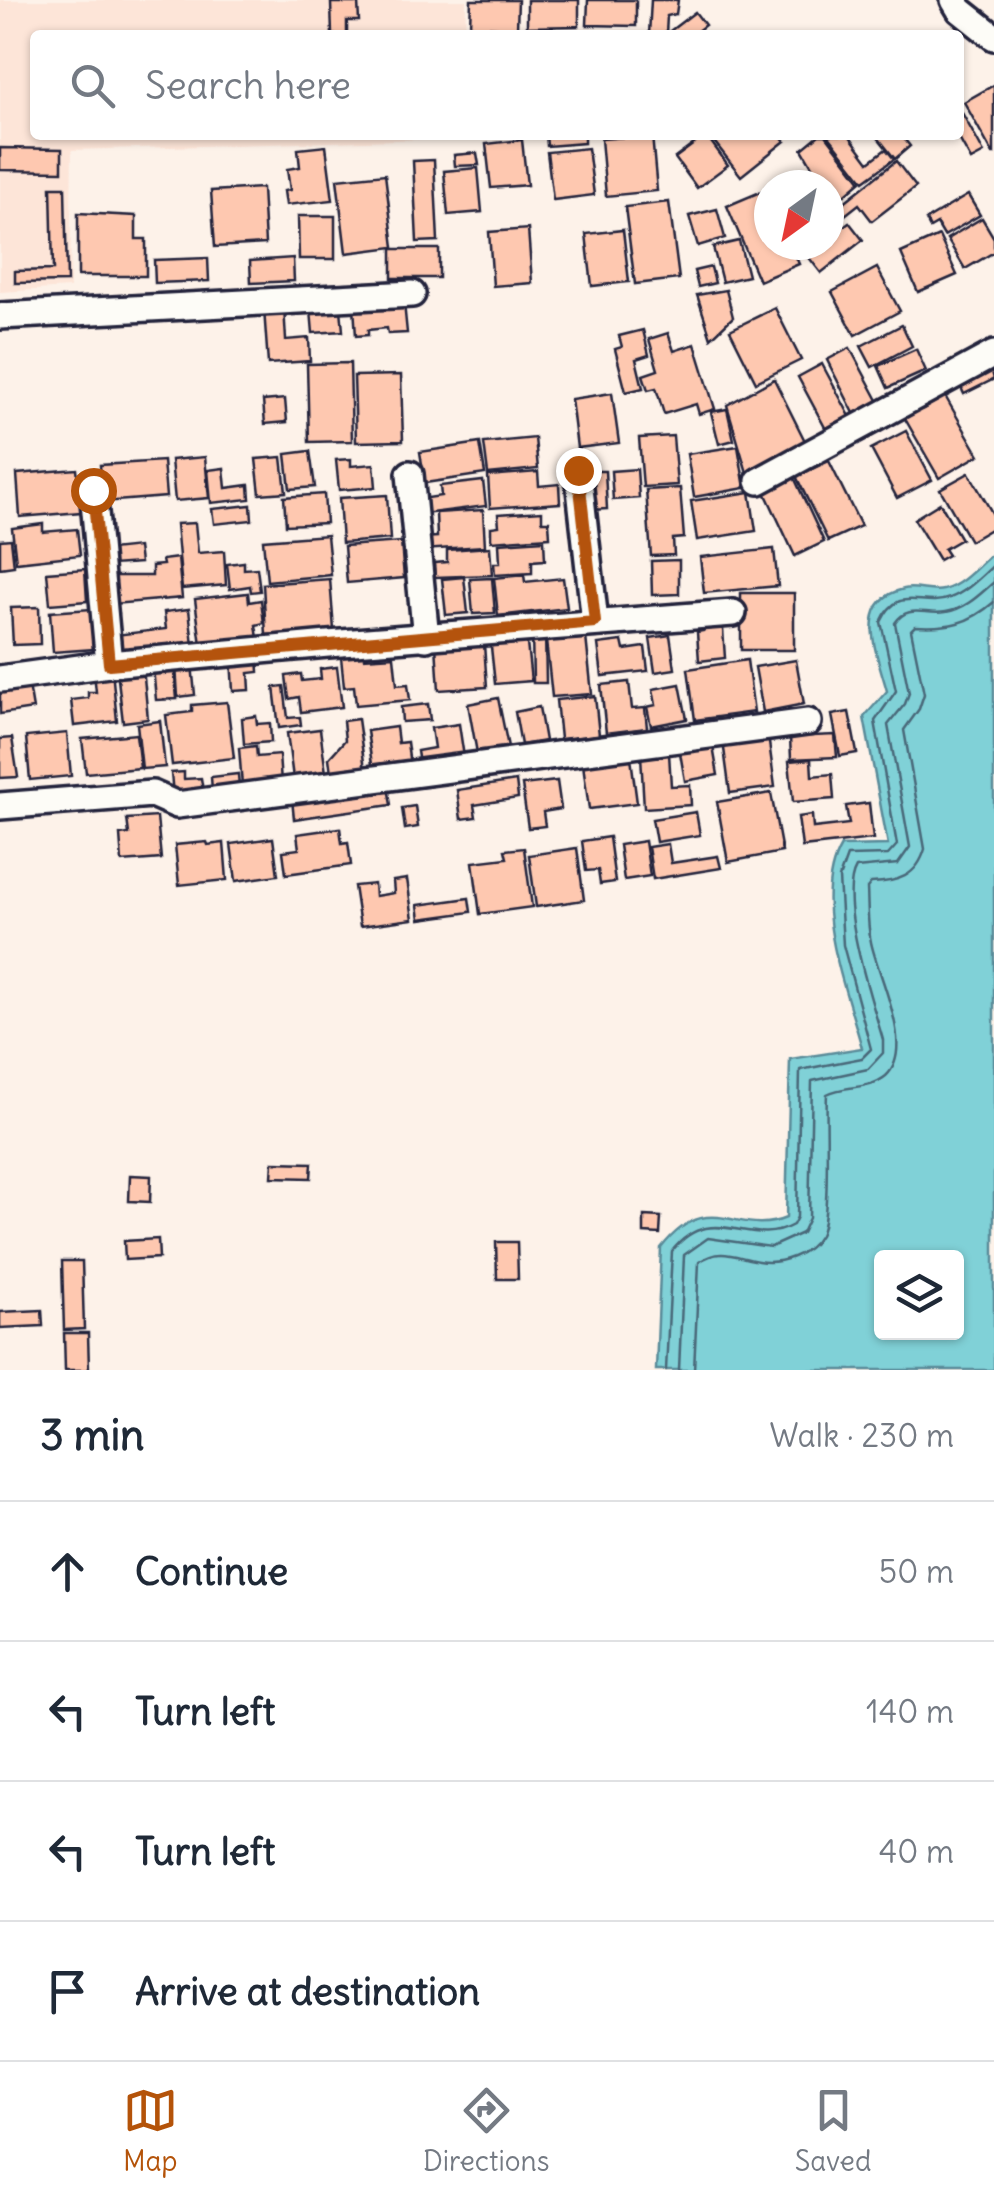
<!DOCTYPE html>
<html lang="en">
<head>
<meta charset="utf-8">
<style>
  :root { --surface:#fff; --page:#f2f2f3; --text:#1f2937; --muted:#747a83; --line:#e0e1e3; --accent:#b45309 }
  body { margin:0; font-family:Delius,sans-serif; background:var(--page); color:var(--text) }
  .controls { position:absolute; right:30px; bottom:30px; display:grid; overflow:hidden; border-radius:10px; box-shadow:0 2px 8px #0004 }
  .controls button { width:90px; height:90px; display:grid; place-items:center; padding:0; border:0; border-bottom:2px solid var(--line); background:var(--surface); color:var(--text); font:50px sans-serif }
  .compass { position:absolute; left:754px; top:170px; width:90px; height:90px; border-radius:50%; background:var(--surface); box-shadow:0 2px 8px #0004; rotate:213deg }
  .stop { position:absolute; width:30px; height:30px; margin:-22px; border:8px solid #b45309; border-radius:50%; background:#fff }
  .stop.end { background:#b45309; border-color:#fff; box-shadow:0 2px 10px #0008 }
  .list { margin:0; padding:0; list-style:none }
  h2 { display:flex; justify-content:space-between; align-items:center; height:130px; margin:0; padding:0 40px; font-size:42px }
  h2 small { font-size:32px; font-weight:400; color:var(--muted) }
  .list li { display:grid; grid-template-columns:65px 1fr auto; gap:30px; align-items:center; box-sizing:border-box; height:140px; padding:0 40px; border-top:2px solid var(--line) }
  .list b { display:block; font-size:38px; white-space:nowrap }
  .list em { font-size:32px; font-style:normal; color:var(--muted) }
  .icon { flex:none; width:55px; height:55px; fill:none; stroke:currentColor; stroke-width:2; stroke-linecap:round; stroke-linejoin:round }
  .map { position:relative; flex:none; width:994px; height:1370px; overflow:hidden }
  .search { position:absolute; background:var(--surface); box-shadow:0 2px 8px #0004; left:30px; right:30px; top:30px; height:110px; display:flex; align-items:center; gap:25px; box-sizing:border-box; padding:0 35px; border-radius:10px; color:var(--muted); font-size:38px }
  .sheet { height:690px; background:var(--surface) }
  nav { display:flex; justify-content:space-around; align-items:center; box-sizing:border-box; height:140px; border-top:2px solid var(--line); background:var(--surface); font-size:28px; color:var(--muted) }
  nav a { display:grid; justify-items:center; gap:5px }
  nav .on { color:var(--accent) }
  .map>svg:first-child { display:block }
  .built { fill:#fde5d8 }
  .water { fill:#80d1d7; stroke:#5a8b99; stroke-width:2.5; fill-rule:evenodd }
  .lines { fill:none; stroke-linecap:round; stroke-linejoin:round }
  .shore { stroke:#486879; stroke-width:2.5 }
  .building { fill:#fec8b0; stroke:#22223b; stroke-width:2.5 }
  .minor-casing { stroke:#22223b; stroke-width:32 }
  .minor { stroke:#fdfcf7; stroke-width:25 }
  .route { stroke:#b45309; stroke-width:12 }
</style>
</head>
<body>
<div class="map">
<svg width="994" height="1370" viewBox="0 0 994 1370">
  <rect width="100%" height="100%" fill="#fdf2e9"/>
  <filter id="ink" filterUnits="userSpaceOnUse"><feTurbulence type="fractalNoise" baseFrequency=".01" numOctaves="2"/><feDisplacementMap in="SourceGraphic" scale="20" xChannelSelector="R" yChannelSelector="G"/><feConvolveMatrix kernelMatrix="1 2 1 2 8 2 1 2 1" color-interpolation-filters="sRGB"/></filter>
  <g filter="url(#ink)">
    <!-- built -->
    <polygon class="built" points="0,0 466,0 465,35 35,35 35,135 461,135 461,138 72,150 70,288 0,292"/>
    <!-- water -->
    <path class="water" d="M994,552V1370H656L661,1248C710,1186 737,1239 786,1218L790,1059L862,1048C847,991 809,900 841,846L888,845L864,717L887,691C878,656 852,601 904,589C916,586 931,593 943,590C962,586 980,564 994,552ZM882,1258H956V1332H882Z"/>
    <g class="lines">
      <!-- shore -->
      <g class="shore">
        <path d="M666,1370L672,1251C712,1200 749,1250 793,1225L797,1217L800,1070L862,1058L871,1049L843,945L839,878L847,856L888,855L897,845L875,721L896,691L881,622C899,583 921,609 950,598C967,592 980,577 994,565"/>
        <path d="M679,1370L684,1255L708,1238L771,1247L802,1233L809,1218L812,1081L868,1069L883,1053V1040C873,1004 837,900 856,868L898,864L910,847L888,725L905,704L909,693L895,623C908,603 926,616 946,612C966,609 980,594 994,582"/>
        <path d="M694,1370L699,1262C720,1247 735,1257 758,1261C780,1265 809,1255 820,1235C831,1213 825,1124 827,1094C845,1085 869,1090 886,1076C916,1048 878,977 871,942C867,925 868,906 867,888L871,883C897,882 917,877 925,849L904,730L919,709L924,694L911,630L915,626C948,628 969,624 994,602"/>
      </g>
    </g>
    <!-- building -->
    <g class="building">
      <polygon points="471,0 518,0 517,28 470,26"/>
      <polygon points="527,0 579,0 579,26 527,27"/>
      <polygon points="588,0 636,0 636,26 587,25"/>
      <polygon points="651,0 678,0 676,14 667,16 666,34 695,12 705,25 692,35 649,35"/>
      <polygon points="331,3 358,3 359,21 347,21 347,35 332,35"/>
      <polygon points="994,85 994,154 993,154 964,102"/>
      <polygon points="961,111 984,153 971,160 957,135"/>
      <polygon points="546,135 584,135 584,143 547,146"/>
      <polygon points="652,135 657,191 606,196 601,139"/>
      <polygon points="706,135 728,165 697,188 675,158"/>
      <polygon points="709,135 780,135 785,141 741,176"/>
      <polygon points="819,135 826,135 861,181 834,204 829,196 829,185 823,185 802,149"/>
      <polygon points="828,135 849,135 869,162 886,149 894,159 864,181"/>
      <polygon points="876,135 901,135 910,146 895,159"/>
      <polygon points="522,140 527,185 491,188 486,144"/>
      <polygon points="326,146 333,200 286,205 284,191 290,190 287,169 300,167 298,149"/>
      <polygon points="0,148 62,149 62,171 0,170"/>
      <polygon points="588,148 594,195 553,200 547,152"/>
      <polygon points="477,153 479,165 455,166 454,155"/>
      <polygon points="434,160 438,241 417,242 413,161"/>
      <polygon points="896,161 916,187 872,221 859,204 845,215 838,207"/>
      <polygon points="478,168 482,212 448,215 444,171"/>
      <polygon points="385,174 394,247 346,253 337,179"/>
      <polygon points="51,187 65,187 67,282 15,283 15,271 53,270"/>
      <polygon points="262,188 265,244 215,247 211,191"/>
      <polygon points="767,189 769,245 791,245 799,264 759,281 727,206"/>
      <polygon points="968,195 980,215 944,236 937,224 930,228 926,220"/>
      <polygon points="669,202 679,279 635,284 625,207"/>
      <polygon points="717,209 725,238 698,246 689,216"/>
      <polygon points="78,213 136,216 136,239 146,239 146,276 78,276"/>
      <polygon points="298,216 335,216 335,259 299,259"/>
      <polygon points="982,218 994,238 994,252 965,269 947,239"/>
      <polygon points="849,222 863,240 821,273 807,255 819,245 829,245 829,237"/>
      <polygon points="528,229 532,283 493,286 489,232"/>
      <polygon points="623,230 629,282 592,286 586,234"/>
      <polygon points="939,236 957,275 918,292 901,253"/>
      <polygon points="739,241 748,276 722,282 713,247"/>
      <rect x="392" y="249" width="47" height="29"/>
      <polygon points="208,258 209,281 155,283 154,260"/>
      <polygon points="293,258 294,281 251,283 250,261"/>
      <polygon points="711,267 715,283 698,287 694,271"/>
      <polygon points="877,268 900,311 855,335 832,292"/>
      <polygon points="726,290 733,317 711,338 697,295"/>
      <polygon points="404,303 407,333 388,334 387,328 368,330 368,335 356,336 354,307"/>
      <polygon points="284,307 286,340 309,338 310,361 268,364 264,309"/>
      <polygon points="775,308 801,360 756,382 730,330"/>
      <polygon points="341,309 343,331 313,333 311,310"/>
      <polygon points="902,325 912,346 872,367 861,346"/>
      <polygon points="643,330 649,355 636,359 643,388 626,392 615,349 622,347 619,336"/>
      <polygon points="668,333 674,351 695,344 715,409 699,414 696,404 664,414 656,388 648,390 643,375 658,370 649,339"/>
      <polygon points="850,348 880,404 856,417 827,360"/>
      <polygon points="916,349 926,371 888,388 878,366"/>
      <polygon points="350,363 352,441 309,442 307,364"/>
      <polygon points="822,364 852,420 828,433 798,377"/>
      <polygon points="990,365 994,379 964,394 958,381"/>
      <polygon points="401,375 403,441 356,442 354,376"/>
      <polygon points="774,379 807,445 748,476 727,405"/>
      <polygon points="612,393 619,443 577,448 571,399"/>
      <polygon points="945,396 979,455 939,478 900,410 918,400 923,409"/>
      <polygon points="285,399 287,422 265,424 263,401"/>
      <polygon points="727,409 734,440 719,444 711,412"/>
      <polygon points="906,431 932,480 897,498 871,449"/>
      <polygon points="673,436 677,485 643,487 639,438"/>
      <polygon points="535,438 538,469 488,474 484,443"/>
      <polygon points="480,443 485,474 425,483 420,452"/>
      <polygon points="738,446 745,488 694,497 687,454"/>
      <polygon points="310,451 315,487 290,489 286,454"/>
      <polygon points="205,457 209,498 175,501 171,460"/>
      <polygon points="282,457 286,492 260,494 256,459"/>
      <polygon points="351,459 351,466 374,464 376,487 339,490 336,460"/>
      <polygon points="163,461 166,497 103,502 100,465"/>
      <polygon points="829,461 861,526 828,541 796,476"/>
      <polygon points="224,468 226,488 249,485 250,499 211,503 208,470"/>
      <polygon points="77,469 81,512 20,517 17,474"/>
      <polygon points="637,469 639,498 613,500 611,471"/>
      <polygon points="589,471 605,471 607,509 591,510"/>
      <polygon points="538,472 539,486 559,484 560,503 490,508 488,476"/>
      <polygon points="969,473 994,516 994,527 970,541 940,489"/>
      <polygon points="793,475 824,542 795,556 763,488"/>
      <polygon points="483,481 486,506 423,514 421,499 441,496 440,486"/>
      <polygon points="680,488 684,538 673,539 674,555 651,556 646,490"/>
      <polygon points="750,492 756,531 697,540 691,501"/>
      <polygon points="324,494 326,523 286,525 284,497"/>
      <polygon points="387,495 390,539 342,543 339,498"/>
      <polygon points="940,503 961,539 944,549 948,555 939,560 914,519"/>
      <polygon points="251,505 252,520 214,524 212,509"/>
      <polygon points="483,510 485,546 422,550 422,538 437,537 436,513"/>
      <polygon points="542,511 542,521 549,521 550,537 491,541 491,527 499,526 498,514"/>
      <polygon points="195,523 198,553 224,551 226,585 182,589 176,524"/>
      <polygon points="43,524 43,532 77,529 80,555 16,562 12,528"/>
      <polygon points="327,535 331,575 267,581 263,540"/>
      <polygon points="11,539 14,566 0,568 0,540"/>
      <polygon points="544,540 545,560 532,561 532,573 495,575 494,563 500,563 499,543"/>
      <polygon points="401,542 404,578 347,583 344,546"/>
      <polygon points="138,547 140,563 112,565 110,550"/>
      <polygon points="490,547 492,575 435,577 434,563 447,562 447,550"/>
      <polygon points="774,549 778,586 704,593 700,557"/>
      <polygon points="178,558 182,598 113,604 110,576 152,576 152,566 163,565 162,560"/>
      <polygon points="679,560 679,594 652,595 651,561"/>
      <polygon points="244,562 244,569 257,568 260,591 251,592 250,586 230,589 227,564"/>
      <polygon points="85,569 87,601 50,604 47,572"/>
      <polygon points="524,575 525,582 563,578 567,608 498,616 494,578"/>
      <polygon points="464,577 468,613 446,615 442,579"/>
      <polygon points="492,578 495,613 473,614 470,579"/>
      <polygon points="330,579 334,630 266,635 263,584"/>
      <polygon points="248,593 249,602 261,600 264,623 256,625 258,638 201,645 195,599"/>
      <rect x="741" y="593" width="53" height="57"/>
      <polygon points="39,607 40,644 13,645 11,608"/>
      <polygon points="91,609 94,649 53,652 50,612"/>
      <polygon points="189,609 193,645 117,654 115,635 166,629 164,612"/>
      <polygon points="703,627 723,629 725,658 699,661 697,632 703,631"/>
      <polygon points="545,631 546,683 533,683 532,632"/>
      <polygon points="526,634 531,681 495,684 490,638"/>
      <polygon points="670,635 675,669 655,672 650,638"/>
      <polygon points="586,637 592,694 552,697 546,641"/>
      <polygon points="622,641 624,650 645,647 648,671 602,676 598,644"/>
      <polygon points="484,644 487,687 439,690 436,646"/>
      <polygon points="364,655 364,658 394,656 397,685 408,684 410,700 356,705 354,686 344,687 341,657"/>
      <polygon points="258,656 259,672 249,673 250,690 233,691 231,658"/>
      <polygon points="747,660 754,712 695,720 688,669"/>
      <polygon points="796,660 804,704 763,712 755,667"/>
      <polygon points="192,664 195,695 178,697 176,665"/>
      <polygon points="174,666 177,699 156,700 153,667"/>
      <polygon points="143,667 148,719 123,722 117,670"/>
      <polygon points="337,667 342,707 301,712 299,697 289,699 286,676 301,674 302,681 321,679 320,669"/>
      <polygon points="112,670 117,721 74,726 71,700 88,698 88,692 96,692 94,672"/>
      <polygon points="629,682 632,709 645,708 647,728 606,733 601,685"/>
      <polygon points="680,684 687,719 651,726 647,707 656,705 653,689"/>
      <polygon points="29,685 33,709 0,714 0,689"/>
      <polygon points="284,686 288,718 300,717 301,725 279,728 274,687"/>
      <polygon points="595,696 599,735 560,739 556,700"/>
      <polygon points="498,698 508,747 477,753 468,704"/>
      <polygon points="227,702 234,758 172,765 166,715 192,712 192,705"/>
      <polygon points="428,704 430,720 402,722 401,707"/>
      <polygon points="539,707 545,741 521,745 515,712"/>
      <polygon points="849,712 857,753 840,756 832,715"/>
      <polygon points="256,716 257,724 270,723 271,742 244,744 242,718"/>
      <polygon points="358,719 365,769 331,773 329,758 345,740 343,721"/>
      <polygon points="160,721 165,767 142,769 137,724"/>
      <polygon points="459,724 464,757 419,764 417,751 434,748 431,728"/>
      <polygon points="396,727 398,743 407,742 410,766 373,771 367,731"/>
      <polygon points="320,729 326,773 293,778 287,733"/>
      <polygon points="67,733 71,776 30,780 26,737"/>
      <polygon points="136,734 140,768 86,773 82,739"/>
      <polygon points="768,735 775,787 730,793 723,741"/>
      <polygon points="835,735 837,757 791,759 790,737"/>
      <polygon points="12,738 18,777 0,778 0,739"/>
      <polygon points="712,741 718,775 685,781 679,747"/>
      <polygon points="256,746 257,757 279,755 281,782 242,785 239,748"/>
      <polygon points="669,753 671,786 690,785 691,805 644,808 641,755"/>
      <polygon points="631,758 637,803 589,809 583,764"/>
      <polygon points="811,759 812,776 832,774 834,799 793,802 789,761"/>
      <polygon points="184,772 184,779 201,778 203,791 173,795 171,773"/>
      <polygon points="238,774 239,787 212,790 211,777"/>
      <polygon points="516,781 518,798 474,805 476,817 461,819 457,790"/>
      <polygon points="557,781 561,809 543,812 545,826 528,828 522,785"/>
      <polygon points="388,786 391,805 294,819 292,799"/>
      <polygon points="771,793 782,852 728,862 717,802"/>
      <polygon points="869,803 873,839 802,847 798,817 812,815 813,828 849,824 846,806"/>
      <polygon points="415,806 418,827 405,829 402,808"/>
      <polygon points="696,812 700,835 656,842 652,819"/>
      <polygon points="157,817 161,859 122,862 120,835 129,834 127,819"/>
      <polygon points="340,828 342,843 348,842 351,865 286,874 283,851 299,849 297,834"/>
      <polygon points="609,837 615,882 600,884 598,870 586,871 582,841"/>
      <polygon points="273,838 278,875 236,881 231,844"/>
      <polygon points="645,841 650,876 624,880 619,845"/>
      <polygon points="207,842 208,845 224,843 227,880 179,885 175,845"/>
      <polygon points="668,844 671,863 718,856 721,868 653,879 648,847"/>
      <polygon points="524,848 532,907 480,914 473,862 507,858 505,850"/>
      <polygon points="577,848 584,900 536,907 529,855"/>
      <polygon points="407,879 413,919 360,926 354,886 374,884 375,896 394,893 393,881"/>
      <polygon points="469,898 471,912 420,919 418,905"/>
      <polygon points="273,1162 312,1163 311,1178 272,1177"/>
      <polygon points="130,1175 151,1176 150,1202 129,1201"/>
      <polygon points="644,1216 661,1217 660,1234 644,1233"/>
      <polygon points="158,1239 159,1258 125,1260 124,1241"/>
      <polygon points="496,1242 517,1242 518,1279 497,1279"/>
      <polygon points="62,1261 82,1261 84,1329 64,1330"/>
      <polygon points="42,1310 43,1326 0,1328 0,1312"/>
      <polygon points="64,1333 88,1333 89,1370 65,1370"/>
    </g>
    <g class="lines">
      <defs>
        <g id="minor">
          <polyline points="954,0 960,10 994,37"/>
          <polyline points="0,316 412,294"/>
          <polyline points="578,471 595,622"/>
          <polyline points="410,474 426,638"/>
          <polyline points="759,481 994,354"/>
          <polyline points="93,490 109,664"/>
          <polyline points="0,679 109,664 328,644 733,613"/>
          <polyline points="0,806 152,794 177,805 808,722"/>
        </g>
      </defs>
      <!-- minor casing -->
      <use href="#minor" class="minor-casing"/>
      <!-- minor -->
      <use href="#minor" class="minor"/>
    </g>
  </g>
  <g class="lines" filter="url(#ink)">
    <!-- route -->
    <polyline class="route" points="93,490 109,664 595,622 578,470"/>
  </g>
</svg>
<div class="controls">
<button><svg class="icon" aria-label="layers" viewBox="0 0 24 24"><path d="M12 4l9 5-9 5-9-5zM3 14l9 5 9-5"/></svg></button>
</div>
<svg class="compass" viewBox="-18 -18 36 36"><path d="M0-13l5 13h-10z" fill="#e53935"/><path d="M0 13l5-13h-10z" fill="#747a83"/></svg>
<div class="stop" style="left:93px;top:490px"></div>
<div class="stop end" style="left:578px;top:470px"></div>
<div class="search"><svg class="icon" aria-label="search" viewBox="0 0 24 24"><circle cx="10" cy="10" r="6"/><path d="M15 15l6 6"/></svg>Search here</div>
</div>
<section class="sheet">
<h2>3 min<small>Walk · 230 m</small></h2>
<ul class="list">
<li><svg class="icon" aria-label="ahead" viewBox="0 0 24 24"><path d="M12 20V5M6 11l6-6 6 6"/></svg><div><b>Continue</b></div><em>50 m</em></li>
<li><svg class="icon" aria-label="left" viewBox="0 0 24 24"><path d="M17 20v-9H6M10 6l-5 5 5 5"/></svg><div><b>Turn left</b></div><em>140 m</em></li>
<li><svg class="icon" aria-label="left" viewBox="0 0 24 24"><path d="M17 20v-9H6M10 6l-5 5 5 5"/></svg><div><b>Turn left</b></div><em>40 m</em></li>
<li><svg class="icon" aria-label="arrive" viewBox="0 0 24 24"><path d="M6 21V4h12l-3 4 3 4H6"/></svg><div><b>Arrive at destination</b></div></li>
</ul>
</section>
<nav>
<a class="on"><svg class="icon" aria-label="map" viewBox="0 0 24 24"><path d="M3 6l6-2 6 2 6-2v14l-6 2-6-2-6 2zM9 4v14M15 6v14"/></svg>Map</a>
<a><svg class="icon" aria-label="directions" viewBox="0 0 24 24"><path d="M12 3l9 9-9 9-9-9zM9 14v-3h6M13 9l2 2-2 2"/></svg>Directions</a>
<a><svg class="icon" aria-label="saved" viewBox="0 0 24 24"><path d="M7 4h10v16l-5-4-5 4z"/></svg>Saved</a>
</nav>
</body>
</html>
